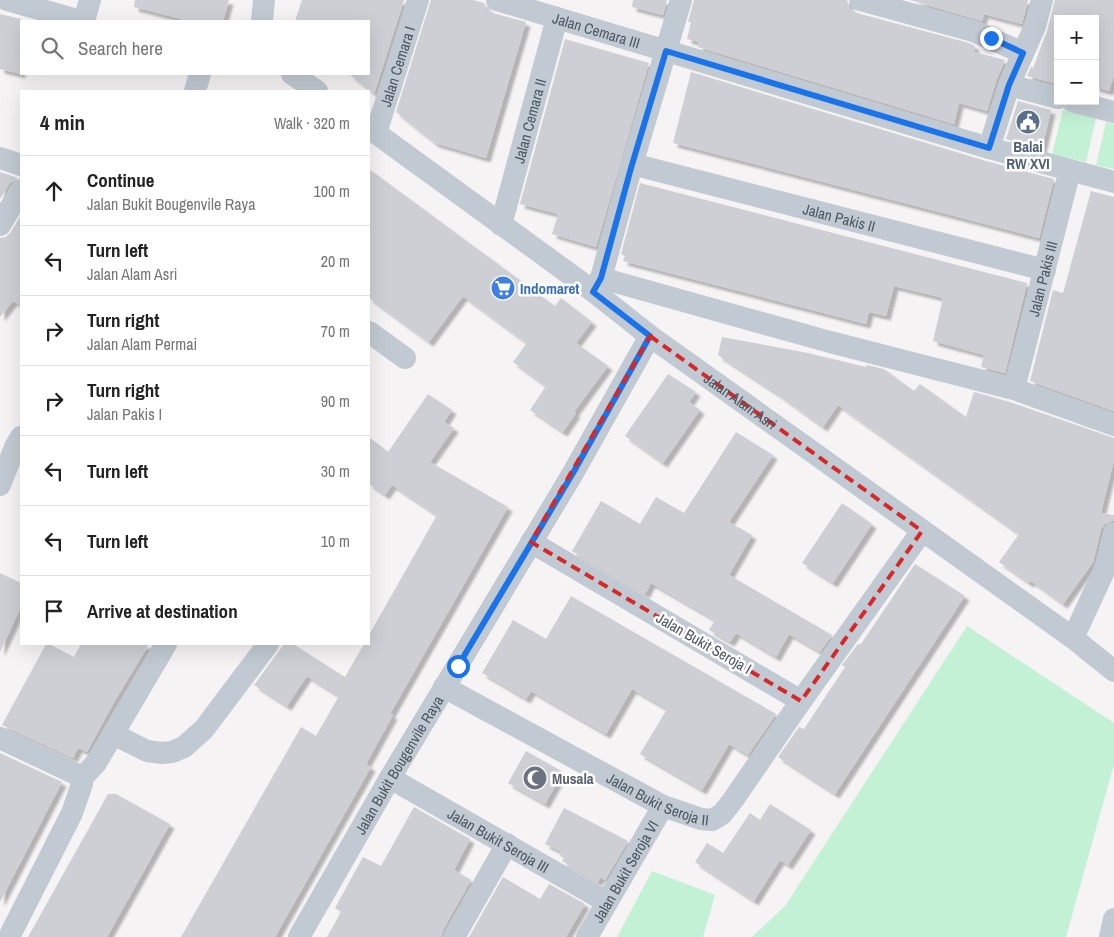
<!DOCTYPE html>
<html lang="en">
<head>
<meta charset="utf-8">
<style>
  :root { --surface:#fff; --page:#f6f6f6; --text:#222; --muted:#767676; --line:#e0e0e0 }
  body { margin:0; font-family:"Archivo Narrow",sans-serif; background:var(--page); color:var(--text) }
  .controls { position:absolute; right:15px; top:15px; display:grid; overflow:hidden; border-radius:0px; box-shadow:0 5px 20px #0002 }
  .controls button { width:45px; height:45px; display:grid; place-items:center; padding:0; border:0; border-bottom:1px solid var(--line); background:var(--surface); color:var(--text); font:25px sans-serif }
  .stop { position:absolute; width:15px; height:15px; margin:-11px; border:4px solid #1a73e8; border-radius:50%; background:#fff }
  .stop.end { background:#1a73e8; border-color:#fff; box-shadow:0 1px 5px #0008 }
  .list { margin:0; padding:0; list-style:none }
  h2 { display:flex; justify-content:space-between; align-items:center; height:65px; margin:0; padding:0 20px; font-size:21px }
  h2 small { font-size:16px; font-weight:400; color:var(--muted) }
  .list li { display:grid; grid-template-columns:32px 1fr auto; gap:15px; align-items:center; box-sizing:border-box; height:70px; padding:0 20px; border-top:1px solid var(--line) }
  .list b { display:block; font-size:19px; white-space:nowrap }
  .list p { margin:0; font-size:16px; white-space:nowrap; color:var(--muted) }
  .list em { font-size:16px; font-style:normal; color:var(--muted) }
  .icon { flex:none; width:28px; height:28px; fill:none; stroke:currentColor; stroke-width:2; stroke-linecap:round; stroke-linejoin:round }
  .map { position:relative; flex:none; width:1114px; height:937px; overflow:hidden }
  .search { position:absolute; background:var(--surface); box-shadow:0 5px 20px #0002; left:20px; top:20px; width:350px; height:55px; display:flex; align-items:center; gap:12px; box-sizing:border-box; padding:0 18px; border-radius:0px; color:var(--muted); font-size:19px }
  .panel { position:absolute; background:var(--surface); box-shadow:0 5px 20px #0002; left:20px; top:90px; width:350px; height:555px; border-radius:0px }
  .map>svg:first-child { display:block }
  .green { fill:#c3f1d5 }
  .building { fill:#cdcfd5; filter:url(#shadow) }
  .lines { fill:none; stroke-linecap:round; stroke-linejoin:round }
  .street { stroke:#c1cad2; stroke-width:22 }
  .route { stroke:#1a73e8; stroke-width:6 }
  .marked { fill:none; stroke:#d62828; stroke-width:4; stroke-dasharray:10 6; stroke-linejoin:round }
  .labels { text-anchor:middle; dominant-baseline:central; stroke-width:5; stroke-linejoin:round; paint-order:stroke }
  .street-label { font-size:15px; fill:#4a5661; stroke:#fff }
  .service-label { font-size:15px; font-weight:bold; fill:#4e5e75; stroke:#fff }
  .shop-label { font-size:15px; font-weight:bold; fill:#366cbe; stroke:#fff; text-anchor:start }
  .worship-label { font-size:15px; font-weight:bold; fill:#5b616d; stroke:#fff; text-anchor:start }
</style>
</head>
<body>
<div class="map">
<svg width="1114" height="937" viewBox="0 0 1114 937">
  <defs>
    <filter id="shadow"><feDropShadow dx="4.5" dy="4.5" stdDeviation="1" flood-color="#0004"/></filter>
  </defs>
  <rect width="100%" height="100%" fill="#f5f3f3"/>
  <!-- green -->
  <g class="green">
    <polygon points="1063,110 1096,118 1086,162 1052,154"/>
    <polygon points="1106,122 1114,124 1114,169 1096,165"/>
    <polygon points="967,626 1114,723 1114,764 1066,937 752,937 785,906"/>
    <polygon points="652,871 715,895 703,937 617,937"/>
  </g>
  <!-- building -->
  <g class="building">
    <polygon points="135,0 229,0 223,21 189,21 134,7"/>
    <polygon points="302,0 404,0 374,94 349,74 369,74 369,21 295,21"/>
    <polygon points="431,0 473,0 484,3 487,9 493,13 526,22 486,158 435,143 396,112"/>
    <polygon points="633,0 667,0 663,15 632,7"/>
    <polygon points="694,0 847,0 850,9 857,13 969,43 975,46 974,52 1005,60 996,81 987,111 959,103 954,124 698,47 699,42 687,39 691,22 688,22"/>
    <polygon points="910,0 1028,0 1022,24 984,14 982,21"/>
    <polygon points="1055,0 1114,0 1114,75 1109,91 1095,87 1095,19 1058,19 1057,84 1027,76 1031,67 1033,68 1047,31"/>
    <polygon points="0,14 21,19 21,74 0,69"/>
    <polygon points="565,39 649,63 596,247 552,234 558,214 520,204"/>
    <polygon points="691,72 986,161 1054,179 1039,238 673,143"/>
    <polygon points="1018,101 1051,110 1042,149 1006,139"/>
    <polygon points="369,169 555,306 561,298 592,322 576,343 608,366 574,412 576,413 563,432 530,410 546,386 513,362 527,343 463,296 429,342 369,298"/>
    <polygon points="0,172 18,178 10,183 0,199"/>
    <polygon points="640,183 1027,283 1005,373 981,367 984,355 933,341 943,298 894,286 886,316 869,312 866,324 623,261 625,256 621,254"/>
    <polygon points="1091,191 1114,197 1114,411 1030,381 1053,290 1063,293"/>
    <polygon points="21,215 21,306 13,301 0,317 0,238 6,237 11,232"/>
    <polygon points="722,337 808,353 866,367 867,365 884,369 914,391 920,384 966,417 974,392 1010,402 1114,438 1114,460 1101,513 1114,515 1114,520 1105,524 1101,529 1093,562 1063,604 1031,581 1029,583 999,562 1019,534 838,405 823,427 779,395 718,355"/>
    <polygon points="668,374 696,392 689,402 700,410 663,463 625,436"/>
    <polygon points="428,394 452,410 444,422 454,428 430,462 508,507 390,714 393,715 366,764 371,767 275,937 181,937 301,727 316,736 339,696 307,676 287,706 254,685 284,644 293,644 345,677 364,644 369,644 369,635 437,515 392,485 385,495 369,484 369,437 388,452"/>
    <polygon points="736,432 773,455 729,522 752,535 729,575 832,635 820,652 789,634 776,657 736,633 730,642 709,630 715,620 651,583 645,594 572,551 601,501 640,524 656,497 684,513"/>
    <polygon points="842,503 872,524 833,583 802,563"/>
    <polygon points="915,564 965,596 835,794 778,757 799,727 804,729 845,667 842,665 858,644 861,644"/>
    <polygon points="0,573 21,583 21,607 0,652"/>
    <polygon points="571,596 776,714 748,755 729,744 702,790 640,754 667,709 632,689 606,734 531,691 526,699 482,673 513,620 546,639"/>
    <polygon points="46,644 49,644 74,657 81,644 149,644 113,704 87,752 78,748 73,758 2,725"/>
    <polygon points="526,751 563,772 545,804 508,783"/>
    <polygon points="0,753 62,782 0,902"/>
    <polygon points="108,794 116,794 170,824 107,937 28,937"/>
    <polygon points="770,804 811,830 788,865 780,860 754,901 695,862 707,843 723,853 750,813 760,820"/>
    <polygon points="414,807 470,839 454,870 471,880 443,930 441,937 327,937 341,912 335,908 363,857 381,866"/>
    <polygon points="564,808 628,841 605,880 600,877 598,882 562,861 564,858 560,856 562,852 545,844"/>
    <polygon points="503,877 540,899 549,884 585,904 566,937 469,937"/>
  </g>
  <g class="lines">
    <!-- street -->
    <g class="street">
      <polyline points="7,0 81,21"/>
      <path id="s1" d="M497,0L989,148L1114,182"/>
      <polyline points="860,0 973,31 1023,53"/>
      <polyline points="84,21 90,0"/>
      <polyline points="262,21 264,0"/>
      <polyline points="292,74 317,91"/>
      <polyline points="1009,85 1058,98"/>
      <polyline points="195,91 200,74"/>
      <polyline points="1072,101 1114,112"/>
      <path id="s2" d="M369,128L593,291L650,336L1073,638L1114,671"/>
      <path id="s3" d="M376,133L418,0"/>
      <polyline points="989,148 1009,85 1035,26 1042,0"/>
      <polyline points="0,158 21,165"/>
      <path id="s4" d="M632,164L1045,270"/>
      <polyline points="0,225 21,190"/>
      <path id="s5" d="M501,225L557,18"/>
      <polyline points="601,278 830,342 1014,389 1114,425"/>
      <polyline points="593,291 601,278 631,168 681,0"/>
      <polyline points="369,332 405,358"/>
      <path id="s6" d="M1014,389L1070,170"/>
      <polyline points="0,485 15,447 21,437"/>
      <polyline points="1073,638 1105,569 1114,533"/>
      <path id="s7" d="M444,687L663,806L701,819L712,820L722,814L733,800L801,701L531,542"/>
      <polyline points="801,701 922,531"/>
      <polyline points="113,734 147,751 162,753 172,752 184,747 204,729 268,644"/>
      <polyline points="0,738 76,774 81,779 82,784 72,813 9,937"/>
      <path id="s8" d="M390,778L607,902"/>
      <polyline points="81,779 96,763 166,644"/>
      <path id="s9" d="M299,937L390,778L573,473L650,336"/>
      <polyline points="454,937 507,844"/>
      <path id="s10" d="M587,937L663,806"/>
      <polyline points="1110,937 1114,919"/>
    </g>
  </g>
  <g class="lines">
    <!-- route -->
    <polyline class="route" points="458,666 573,473 650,336 593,292 601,278 631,168 666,51 989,148 1009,85 1023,53 991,38"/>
  </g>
  <!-- marked area -->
  <path class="marked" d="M650,336L922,531L801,701L531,542Z"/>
  <!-- icons -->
  <defs>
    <symbol id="civic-disc" viewBox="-11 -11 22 22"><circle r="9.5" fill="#5c6f8a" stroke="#fff"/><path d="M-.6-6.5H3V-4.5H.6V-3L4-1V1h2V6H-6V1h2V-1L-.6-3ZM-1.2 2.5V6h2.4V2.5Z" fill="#fff"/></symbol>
    <symbol id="supermarket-disc" viewBox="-11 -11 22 22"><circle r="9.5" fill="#3f7fe0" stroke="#fff"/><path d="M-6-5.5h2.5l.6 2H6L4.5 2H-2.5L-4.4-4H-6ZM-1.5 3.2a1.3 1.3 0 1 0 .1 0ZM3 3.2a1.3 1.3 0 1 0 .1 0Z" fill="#fff"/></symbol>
    <symbol id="mosque-disc" viewBox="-11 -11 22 22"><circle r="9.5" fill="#6b7280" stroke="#fff"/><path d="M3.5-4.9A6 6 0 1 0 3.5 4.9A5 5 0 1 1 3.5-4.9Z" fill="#fff"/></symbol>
  </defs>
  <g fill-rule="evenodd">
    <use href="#civic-disc" x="1014" y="108" width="28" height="28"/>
    <use href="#supermarket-disc" x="489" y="274" width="28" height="28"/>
    <use href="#mosque-disc" x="521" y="764" width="28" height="28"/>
  </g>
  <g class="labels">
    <!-- street labels -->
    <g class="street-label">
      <text stroke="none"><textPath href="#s1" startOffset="104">Jalan Cemara III</textPath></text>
      <text stroke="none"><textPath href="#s3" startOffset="70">Jalan Cemara I</textPath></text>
      <text stroke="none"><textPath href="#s5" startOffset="108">Jalan Cemara II</textPath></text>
      <text stroke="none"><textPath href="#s4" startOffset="214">Jalan Pakis II</textPath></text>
      <text stroke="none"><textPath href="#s6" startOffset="114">Jalan Pakis III</textPath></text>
      <text stroke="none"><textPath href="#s2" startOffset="461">Jalan Alam Asri</textPath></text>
      <text transform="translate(704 643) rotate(30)">Jalan Bukit Seroja I</text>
      <text stroke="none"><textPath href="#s9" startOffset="199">Jalan Bukit Bougenvile Raya</textPath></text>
      <text stroke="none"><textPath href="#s7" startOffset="242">Jalan Bukit Seroja II</textPath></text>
      <text stroke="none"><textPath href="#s8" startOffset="125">Jalan Bukit Seroja III</textPath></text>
      <text stroke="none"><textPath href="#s10" startOffset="76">Jalan Bukit Seroja VI</textPath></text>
    </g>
    <!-- service labels -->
    <g class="service-label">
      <text x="1028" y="146">Balai<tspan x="1028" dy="17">RW XVI</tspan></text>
    </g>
    <!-- shop labels -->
    <g class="shop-label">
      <text x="520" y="288">Indomaret</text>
    </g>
    <!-- worship labels -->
    <g class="worship-label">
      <text x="552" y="778">Musala</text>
    </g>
  </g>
</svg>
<div class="controls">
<button>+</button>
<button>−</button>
</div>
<div class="stop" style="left:458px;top:666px"></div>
<div class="stop end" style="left:991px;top:38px"></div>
<div class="search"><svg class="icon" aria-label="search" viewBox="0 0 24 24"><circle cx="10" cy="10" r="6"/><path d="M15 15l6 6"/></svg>Search here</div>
<section class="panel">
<h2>4 min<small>Walk · 320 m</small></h2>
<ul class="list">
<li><svg class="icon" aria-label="ahead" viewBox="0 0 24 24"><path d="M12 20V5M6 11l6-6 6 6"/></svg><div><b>Continue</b><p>Jalan Bukit Bougenvile Raya</p></div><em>100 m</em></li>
<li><svg class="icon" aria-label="left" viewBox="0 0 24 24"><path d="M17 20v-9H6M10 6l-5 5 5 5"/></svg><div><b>Turn left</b><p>Jalan Alam Asri</p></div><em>20 m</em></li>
<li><svg class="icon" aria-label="right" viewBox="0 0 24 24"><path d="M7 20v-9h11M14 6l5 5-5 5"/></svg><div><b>Turn right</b><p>Jalan Alam Permai</p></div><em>70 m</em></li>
<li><svg class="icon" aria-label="right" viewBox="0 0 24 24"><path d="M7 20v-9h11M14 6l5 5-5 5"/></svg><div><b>Turn right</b><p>Jalan Pakis I</p></div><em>90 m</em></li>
<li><svg class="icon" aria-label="left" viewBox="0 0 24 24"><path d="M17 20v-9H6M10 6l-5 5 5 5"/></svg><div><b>Turn left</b></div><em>30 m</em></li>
<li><svg class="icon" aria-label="left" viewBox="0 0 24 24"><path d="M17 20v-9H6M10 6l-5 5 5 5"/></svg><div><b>Turn left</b></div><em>10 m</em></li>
<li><svg class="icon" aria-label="arrive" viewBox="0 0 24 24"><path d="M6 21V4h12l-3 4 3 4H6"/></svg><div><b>Arrive at destination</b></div></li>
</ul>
</section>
</div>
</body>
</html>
